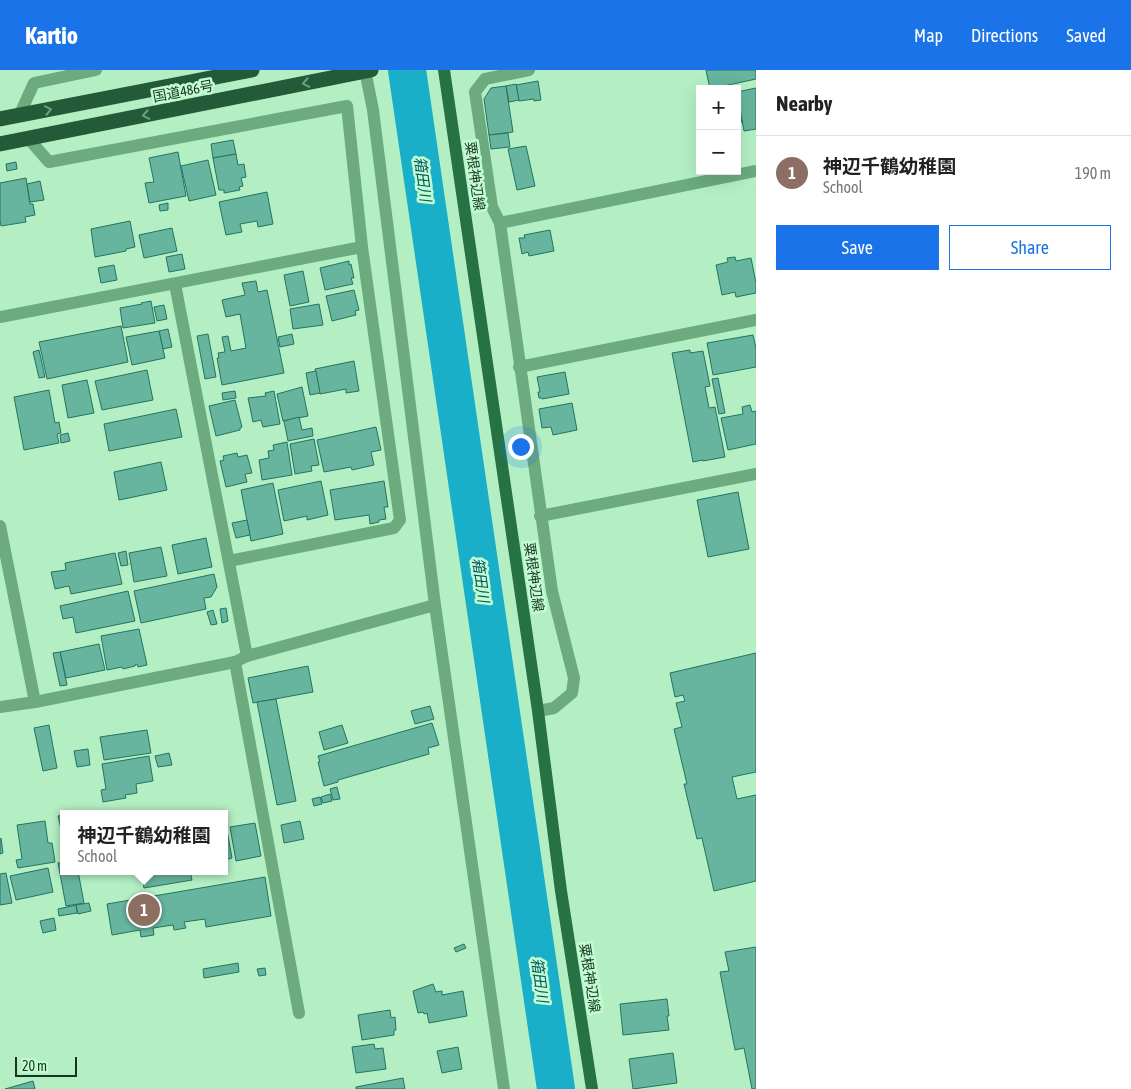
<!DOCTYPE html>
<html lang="en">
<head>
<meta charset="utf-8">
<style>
  :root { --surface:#fff; --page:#f6f6f6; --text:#222; --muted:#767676; --line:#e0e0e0; --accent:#1a73e8 }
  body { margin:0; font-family:"Asap Condensed","Noto Sans JP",sans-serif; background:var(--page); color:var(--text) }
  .controls { position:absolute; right:15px; top:15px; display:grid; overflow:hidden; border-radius:0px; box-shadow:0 5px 20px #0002 }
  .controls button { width:45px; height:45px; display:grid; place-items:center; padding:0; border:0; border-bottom:1px solid var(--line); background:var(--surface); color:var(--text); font:25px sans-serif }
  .scale { position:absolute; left:15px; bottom:12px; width:62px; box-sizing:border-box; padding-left:5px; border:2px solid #1c3323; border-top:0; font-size:14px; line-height:18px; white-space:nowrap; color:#1c3323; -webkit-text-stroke:4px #c0fdd1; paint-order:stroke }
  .you { position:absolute; left:520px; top:376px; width:18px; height:18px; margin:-12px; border:4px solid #fff; border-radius:50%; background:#1a73e8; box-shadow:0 0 0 8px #1a73e833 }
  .badge { display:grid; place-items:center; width:32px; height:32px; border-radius:50%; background:var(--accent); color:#fff; font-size:16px; font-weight:700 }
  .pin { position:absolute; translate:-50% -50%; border:2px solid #fff; box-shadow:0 1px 5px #0006 }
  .popup { position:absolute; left:60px; top:740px; width:168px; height:65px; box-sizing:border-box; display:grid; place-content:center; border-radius:0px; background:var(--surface); filter:drop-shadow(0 1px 4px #0005); font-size:16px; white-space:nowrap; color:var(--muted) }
  .popup b { font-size:19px; color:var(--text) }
  .popup::after { content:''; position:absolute; left:50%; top:100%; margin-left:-10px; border:10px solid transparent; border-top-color:var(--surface) }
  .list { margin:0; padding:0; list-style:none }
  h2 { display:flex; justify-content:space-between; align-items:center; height:65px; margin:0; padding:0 20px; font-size:21px }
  h2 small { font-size:16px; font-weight:400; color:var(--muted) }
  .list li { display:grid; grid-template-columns:32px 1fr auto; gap:15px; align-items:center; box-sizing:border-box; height:75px; padding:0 20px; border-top:1px solid var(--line) }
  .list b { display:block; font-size:19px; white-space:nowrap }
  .list p { margin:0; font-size:16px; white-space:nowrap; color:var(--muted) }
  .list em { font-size:16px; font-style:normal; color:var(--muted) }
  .actions { display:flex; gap:10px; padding:15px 20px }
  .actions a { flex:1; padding:11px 0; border:1px solid var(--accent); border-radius:0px; text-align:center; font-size:18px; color:var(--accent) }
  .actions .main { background:var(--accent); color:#fff }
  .map { position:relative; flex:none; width:756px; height:1019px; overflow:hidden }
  header { display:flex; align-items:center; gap:30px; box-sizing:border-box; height:70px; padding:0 25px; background:var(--accent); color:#fff }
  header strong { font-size:24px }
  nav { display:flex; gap:28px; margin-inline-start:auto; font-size:18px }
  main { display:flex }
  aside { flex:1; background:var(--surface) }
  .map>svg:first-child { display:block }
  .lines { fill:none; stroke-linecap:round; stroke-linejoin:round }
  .river { stroke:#19afc8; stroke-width:38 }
  .building { fill:#67b59e; stroke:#227460 }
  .minor { stroke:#6bab7e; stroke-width:12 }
  .major { stroke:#267244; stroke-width:12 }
  .highway { stroke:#235a37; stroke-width:15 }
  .oneway { stroke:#6aa37c }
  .labels { text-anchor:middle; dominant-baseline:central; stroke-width:5; stroke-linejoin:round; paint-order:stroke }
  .street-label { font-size:14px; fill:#1c3323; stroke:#c0fdd1 }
  .water-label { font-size:15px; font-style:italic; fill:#075663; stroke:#c0fdd1 }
</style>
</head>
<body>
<header>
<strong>Kartio</strong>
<nav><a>Map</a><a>Directions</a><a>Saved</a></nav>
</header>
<main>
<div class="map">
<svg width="756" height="1019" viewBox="0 0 756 1019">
  <rect width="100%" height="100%" fill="#b4efc4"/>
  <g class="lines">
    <!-- river -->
    <polyline class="river" points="407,0 556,1019"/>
  </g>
  <!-- building -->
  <g class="building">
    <polygon points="706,0 756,0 756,9 710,19"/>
    <polygon points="538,11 541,30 534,31 534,29 519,31 516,15"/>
    <polygon points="516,14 519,30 509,32 506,16"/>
    <polygon points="506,16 513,62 489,65 484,29 491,18"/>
    <polygon points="756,18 756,59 744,61 737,22"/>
    <polygon points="737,27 742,52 737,53"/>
    <polygon points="508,63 510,77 491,79 489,65"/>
    <polygon points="233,70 236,84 213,88 211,74"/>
    <polygon points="526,76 535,116 517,120 508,79"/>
    <polygon points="178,82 186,126 149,133 145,113 154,112 149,88"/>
    <polygon points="236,84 238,95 244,94 246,107 241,108 243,116 239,117 240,120 224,123 224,120 219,120 213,88"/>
    <polygon points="208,90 216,125 189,131 181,96"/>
    <polygon points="16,92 17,99 7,101 6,94"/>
    <polygon points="26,108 30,134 33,134 35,145 25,147 26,152 1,156 0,150 0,113"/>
    <polygon points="40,111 44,130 30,132 27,114"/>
    <polygon points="267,122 273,154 258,157 257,151 240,154 242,162 226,165 219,132"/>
    <polygon points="168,133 168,140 160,141 159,135"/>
    <polygon points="130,151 135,177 126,179 126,181 95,187 91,159"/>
    <polygon points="172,158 177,181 144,188 139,165"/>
    <polygon points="550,160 554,181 529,186 528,182 522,184 519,168 525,168 524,165"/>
    <polygon points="182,184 185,199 169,202 166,187"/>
    <polygon points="735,187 736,191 751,188 756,213 756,223 736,227 735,222 722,225 716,195 728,192 727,188"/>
    <polygon points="349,191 349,195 351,194 354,208 351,208 353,214 325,220 320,198"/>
    <polygon points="114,195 117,210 101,213 98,198"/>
    <polygon points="303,201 309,232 290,236 284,205"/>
    <polygon points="256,211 258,222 267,220 284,303 222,315 217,288 219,288 218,283 225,282 222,267 228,266 231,281 246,278 240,244 226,247 222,230 245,225 242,213"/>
    <polygon points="354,220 359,240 355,241 356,245 332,251 326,226"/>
    <polygon points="151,231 155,253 123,258 120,238 142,234 141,233"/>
    <polygon points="319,234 323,255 293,259 290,239"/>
    <polygon points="164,235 167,249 157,251 154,237"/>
    <polygon points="121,256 128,292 47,309 39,272"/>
    <polygon points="168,259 172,277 163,279 159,261"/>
    <polygon points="159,261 165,288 132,295 126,267"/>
    <polygon points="208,264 216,307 205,309 197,266"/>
    <polygon points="292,264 294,274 280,277 278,267"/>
    <polygon points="753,265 756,278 756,297 713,305 707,273"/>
    <polygon points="39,280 45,307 39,308 33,282"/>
    <polygon points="690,280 690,283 703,281 710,316 705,317 709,338 715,337 725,387 703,391 703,390 693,392 672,283"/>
    <polygon points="354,291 359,321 346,323 346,319 320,324 315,299"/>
    <polygon points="147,300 153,330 102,340 95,311"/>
    <polygon points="316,301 320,323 310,325 306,303"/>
    <polygon points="565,302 569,324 542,329 541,328 539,328 538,322 540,322 537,307"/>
    <polygon points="718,308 725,343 719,344 712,309"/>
    <polygon points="87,310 94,343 68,348 62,315"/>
    <polygon points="302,317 308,346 283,351 277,324"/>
    <polygon points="49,320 55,353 59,352 61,363 57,364 59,373 24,380 14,327"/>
    <polygon points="235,321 236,328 223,330 222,323"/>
    <polygon points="274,321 280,354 263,357 261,350 253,352 248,328 266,326 265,323"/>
    <polygon points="235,330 242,357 240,358 240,360 216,366 209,336"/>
    <polygon points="572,333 577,360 553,365 551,357 542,358 539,339"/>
    <polygon points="750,335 752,342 756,341 756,374 728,380 721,348 743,344 742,337"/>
    <polygon points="176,339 182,367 109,381 104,354"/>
    <polygon points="299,347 302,360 312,358 313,366 288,371 284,351"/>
    <polygon points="376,357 381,380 371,382 374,395 352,400 351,397 324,402 317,370"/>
    <polygon points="68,363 70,371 61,373 60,365"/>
    <polygon points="314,369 319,395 311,396 312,401 295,404 290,374"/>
    <polygon points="287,372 292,405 262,410 259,390 269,388 268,381 274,380 273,375"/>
    <polygon points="237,383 238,387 247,385 252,403 245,404 247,412 226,417 220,391 224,390 223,386"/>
    <polygon points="161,392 167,420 119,430 114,402"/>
    <polygon points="321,411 328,445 307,450 307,446 284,451 278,420"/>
    <polygon points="384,411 388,437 384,437 386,449 379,450 379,452 370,454 369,445 335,450 330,420"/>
    <polygon points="273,413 283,464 251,471 241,420"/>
    <polygon points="738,422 749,479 708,487 697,430"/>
    <polygon points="247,450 250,465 236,468 232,453"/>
    <polygon points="206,468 212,497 178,504 172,475"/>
    <polygon points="161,477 167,506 134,512 129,483"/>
    <polygon points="126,481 128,495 121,496 118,483"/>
    <polygon points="115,483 122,514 71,524 69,516 55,519 51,502 66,500 65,493"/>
    <polygon points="214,504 217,517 211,527 204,528 206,539 141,553 134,521"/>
    <polygon points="128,521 135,551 76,563 73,547 63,549 60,536"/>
    <polygon points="226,538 228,551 222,553 220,539"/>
    <polygon points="213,540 217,554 211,555 207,542"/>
    <polygon points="139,559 147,595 138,597 137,594 135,595 135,596 123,599 122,597 107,600 101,566"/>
    <polygon points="99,574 105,600 66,608 60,582"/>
    <polygon points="60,582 67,615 60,616 53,583"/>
    <polygon points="756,583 756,702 732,707 737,729 756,725 756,811 714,821 702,768 697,769 684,714 687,714 674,659 682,657 676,633 685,631 683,625 675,627 670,603"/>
    <polygon points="308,596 313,622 253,633 248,608"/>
    <polygon points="276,629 296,731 277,735 257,632"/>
    <polygon points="430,636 434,649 415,654 411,641"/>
    <polygon points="432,653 439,675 428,678 429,684 338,710 338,712 324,716 318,692 320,692 318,686"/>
    <polygon points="49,655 57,698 43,701 34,658"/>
    <polygon points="342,655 348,673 324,680 319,662"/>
    <polygon points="147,660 151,683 104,690 100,667"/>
    <polygon points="88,679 90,695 77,697 74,681"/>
    <polygon points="169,683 172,695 158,697 155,686"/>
    <polygon points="149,686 153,711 136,714 137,723 125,725 126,728 103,732 101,720 106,719 102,694"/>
    <polygon points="337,717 340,729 333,730 330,719"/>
    <polygon points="330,724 332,731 323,733 321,727"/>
    <polygon points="320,727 322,734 314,736 312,729"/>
    <polygon points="64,745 64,772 58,746"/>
    <polygon points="45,751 48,773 52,773 55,792 18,798 16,790 22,789 17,755"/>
    <polygon points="300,751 304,769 284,773 281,755"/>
    <polygon points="255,753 261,786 236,791 230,757"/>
    <polygon points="227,761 232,788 224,790 224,762"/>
    <polygon points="1,768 3,783 0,784 0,769"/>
    <polygon points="64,792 64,801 78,801 84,833 66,836 58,793"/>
    <polygon points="48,798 53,822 16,830 10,806"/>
    <polygon points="141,801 190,801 192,810 144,818"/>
    <polygon points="6,803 12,833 0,835 0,804"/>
    <polygon points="265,807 271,846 206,857 205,849 184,852 186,858 174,860 173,855 153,858 154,865 141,867 140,860 112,865 107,834"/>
    <polygon points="89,833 91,841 78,844 76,835"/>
    <polygon points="76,835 77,843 59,846 58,839"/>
    <polygon points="54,848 56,860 43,863 40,851"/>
    <polygon points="464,874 466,878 456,882 454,878"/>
    <polygon points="756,877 756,1019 752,1019 744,978 735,980 720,902 729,901 725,882"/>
    <polygon points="238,893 239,902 204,908 203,899"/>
    <polygon points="265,898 266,905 259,906 257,899"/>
    <polygon points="433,914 436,922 442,921 442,925 463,921 467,946 429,953 427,943 424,944 423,942 418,943 413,921"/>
    <polygon points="667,929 669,946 667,946 669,960 623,965 620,934"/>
    <polygon points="390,940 391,948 395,947 396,960 394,960 394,965 362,970 358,945"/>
    <polygon points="374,974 375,979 383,978 386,999 356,1003 352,977"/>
    <polygon points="458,977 462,999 442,1003 437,981"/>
    <polygon points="673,983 677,1013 633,1019 629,989"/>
    <polygon points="403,1008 405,1019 356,1019 356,1017"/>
    <polygon points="33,1011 35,1019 5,1019"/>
  </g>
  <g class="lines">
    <!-- minor -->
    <g class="minor">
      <polyline points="365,0 373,40 435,535 504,1019"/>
      <polyline points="529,0 485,9 475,22 492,137 500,153 552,521 574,608 572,623 554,638 538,641"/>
      <polyline points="19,46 34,13 96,0"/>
      <polyline points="28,68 49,92 347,36 362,177 400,450 394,458 229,491"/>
      <polyline points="500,153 756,101"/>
      <polyline points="175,214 247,586"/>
      <polyline points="0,247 362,177"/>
      <polyline points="519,297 756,250"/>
      <polyline points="540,446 756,404"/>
      <polyline points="0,456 35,632"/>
      <polyline points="235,592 299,943"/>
      <polyline points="0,637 35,632 235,592 247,586 435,535"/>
    </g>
    <!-- major -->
    <polyline class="major" points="444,0 538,641 561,821 592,1019"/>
    <!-- highway -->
    <g class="highway">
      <polyline points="0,49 252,0"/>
      <polyline points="0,74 371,0"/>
    </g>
  </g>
  <!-- one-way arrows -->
  <defs><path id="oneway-chevron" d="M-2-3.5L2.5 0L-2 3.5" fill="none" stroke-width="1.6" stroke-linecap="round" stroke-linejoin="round" transform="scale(1.25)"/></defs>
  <g class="oneway">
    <use href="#oneway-chevron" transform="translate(306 13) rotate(169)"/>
    <use href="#oneway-chevron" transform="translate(48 40) rotate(-11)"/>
    <use href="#oneway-chevron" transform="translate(146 45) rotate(169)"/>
  </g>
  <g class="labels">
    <!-- street labels -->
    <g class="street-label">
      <text transform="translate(183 21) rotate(-11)">国道486号</text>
      <text transform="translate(475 106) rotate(82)">粟根神辺線</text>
      <text transform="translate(534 507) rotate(82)">粟根神辺線</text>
      <text transform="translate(590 908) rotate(81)">粟根神辺線</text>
    </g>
    <!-- water labels -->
    <g class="water-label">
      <text transform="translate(423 109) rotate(82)">箱田川</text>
      <text transform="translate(481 510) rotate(82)">箱田川</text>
      <text transform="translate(540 910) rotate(82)">箱田川</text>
    </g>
  </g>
</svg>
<div class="controls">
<button>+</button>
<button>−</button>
</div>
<div class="scale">20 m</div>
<div class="you"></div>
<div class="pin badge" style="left:144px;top:840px;background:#8d6e63">1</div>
<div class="popup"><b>神辺千鶴幼稚園</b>School</div>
</div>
<aside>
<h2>Nearby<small></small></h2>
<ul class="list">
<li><span class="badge" style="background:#8d6e63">1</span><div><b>神辺千鶴幼稚園</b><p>School</p></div><em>190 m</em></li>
</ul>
<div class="actions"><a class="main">Save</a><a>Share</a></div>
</aside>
</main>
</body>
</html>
